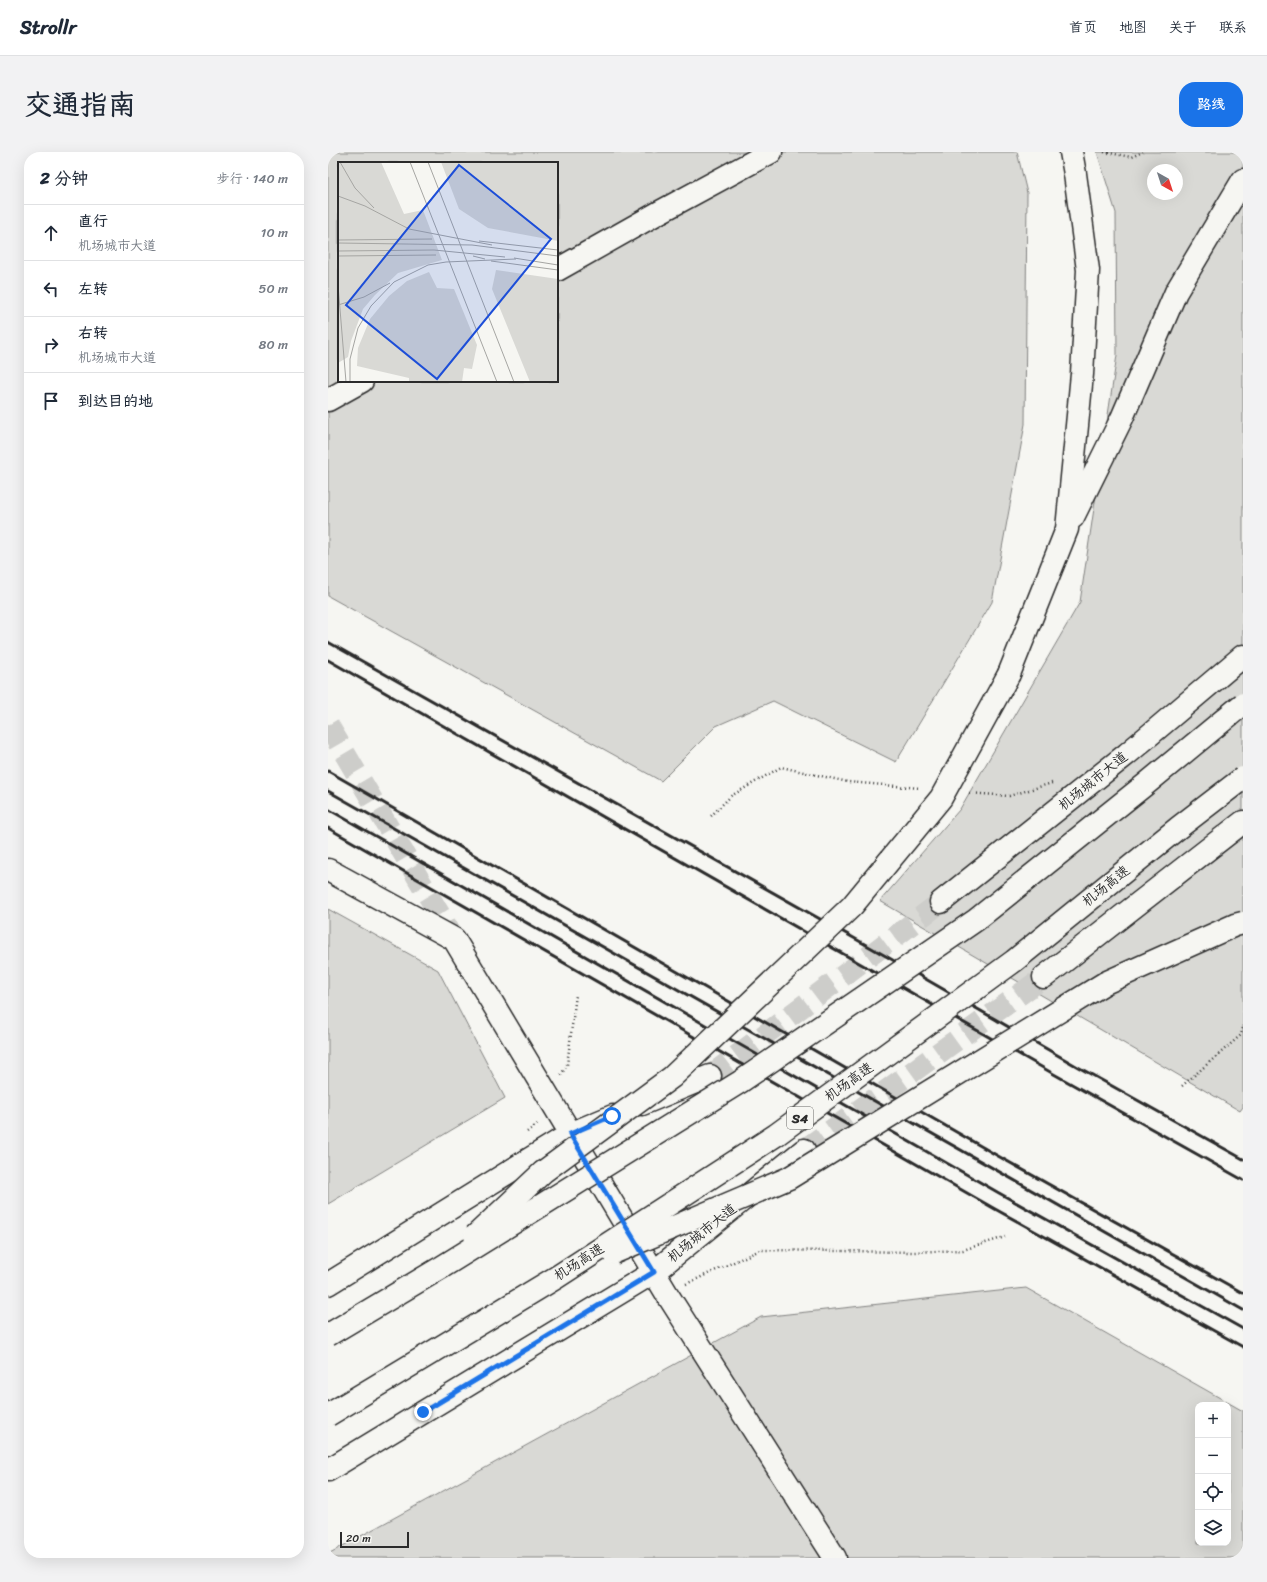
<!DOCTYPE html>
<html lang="zh">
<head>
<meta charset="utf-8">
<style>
  :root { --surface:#fff; --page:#f2f2f3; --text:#1f2937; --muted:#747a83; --line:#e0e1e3; --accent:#1a73e8 }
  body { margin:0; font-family:Sriracha,"LXGW WenKai TC",sans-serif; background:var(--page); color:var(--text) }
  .controls { position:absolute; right:12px; bottom:12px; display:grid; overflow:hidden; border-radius:8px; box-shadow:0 4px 16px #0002 }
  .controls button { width:36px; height:36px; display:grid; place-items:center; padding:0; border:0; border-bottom:1px solid var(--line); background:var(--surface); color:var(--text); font:20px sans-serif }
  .compass { position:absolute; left:819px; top:12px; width:36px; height:36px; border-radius:50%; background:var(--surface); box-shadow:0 4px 16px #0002; rotate:141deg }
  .scale { position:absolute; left:12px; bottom:10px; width:69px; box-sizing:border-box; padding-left:4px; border:2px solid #2b2b2b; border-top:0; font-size:11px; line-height:14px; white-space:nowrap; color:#2b2b2b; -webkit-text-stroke:3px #f6f6f2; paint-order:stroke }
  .stop { position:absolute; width:12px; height:12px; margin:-9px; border:3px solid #1a73e8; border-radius:50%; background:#fff }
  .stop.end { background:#1a73e8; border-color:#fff; box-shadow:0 1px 4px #0008 }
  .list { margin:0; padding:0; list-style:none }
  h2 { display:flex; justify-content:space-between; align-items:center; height:52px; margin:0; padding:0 16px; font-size:17px }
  h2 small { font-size:13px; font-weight:400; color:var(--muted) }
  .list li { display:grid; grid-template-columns:26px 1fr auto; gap:12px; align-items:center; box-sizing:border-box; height:56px; padding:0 16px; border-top:1px solid var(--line) }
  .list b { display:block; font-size:15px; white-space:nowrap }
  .list p { margin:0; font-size:13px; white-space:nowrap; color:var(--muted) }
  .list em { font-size:13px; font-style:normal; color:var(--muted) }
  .icon { flex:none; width:22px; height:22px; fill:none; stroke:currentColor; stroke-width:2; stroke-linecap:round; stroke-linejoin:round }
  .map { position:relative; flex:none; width:915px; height:1406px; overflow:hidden; border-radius:16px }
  header { display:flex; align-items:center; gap:24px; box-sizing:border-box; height:56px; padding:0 20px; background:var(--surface); border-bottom:1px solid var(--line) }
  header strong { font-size:19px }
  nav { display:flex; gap:22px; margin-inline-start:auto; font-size:14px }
  .intro { display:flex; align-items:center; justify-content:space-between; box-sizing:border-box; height:96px; padding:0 24px }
  h1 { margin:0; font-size:28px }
  .button { padding:10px 18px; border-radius:16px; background:var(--accent); color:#fff; font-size:14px; font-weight:700 }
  main { display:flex; gap:24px; padding:0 24px }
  aside { flex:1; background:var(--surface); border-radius:16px; box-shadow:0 4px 16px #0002 }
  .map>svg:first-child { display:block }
  .green { fill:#d9d9d5; stroke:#828280; fill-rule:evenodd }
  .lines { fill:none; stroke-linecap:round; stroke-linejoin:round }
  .minor-tunnel { stroke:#cdcdca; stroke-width:22; stroke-dasharray:22 11; stroke-linecap:butt }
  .major-tunnel { stroke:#cdcdca; stroke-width:22; stroke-dasharray:22 11; stroke-linecap:butt }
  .minor-casing { stroke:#2b2b2b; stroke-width:25 }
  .major-casing { stroke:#2b2b2b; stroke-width:25 }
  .highway-casing { stroke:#2b2b2b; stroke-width:25 }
  .path { stroke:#2b2b2b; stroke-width:2.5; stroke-dasharray:1 3; stroke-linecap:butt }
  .minor { stroke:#f6f6f2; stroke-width:22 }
  .major { stroke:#f6f6f2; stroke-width:22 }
  .highway { stroke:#f6f6f2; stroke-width:22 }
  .rail { stroke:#2b2b2b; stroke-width:3 }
  .highway-bridge-casing { stroke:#2b2b2b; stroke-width:25; stroke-linecap:butt }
  .highway-bridge { stroke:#f6f6f2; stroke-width:22 }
  .route { stroke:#1a73e8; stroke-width:5 }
  .labels { text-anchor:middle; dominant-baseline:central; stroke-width:3; stroke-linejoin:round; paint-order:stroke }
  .shield { fill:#f6f6f2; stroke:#686867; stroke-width:1 }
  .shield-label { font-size:13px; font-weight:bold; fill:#2b2b2b }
  .street-label { font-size:14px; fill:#2b2b2b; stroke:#f6f6f2 }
  .inset-road { fill:none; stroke:#a5a5a2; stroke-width:1 }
  .view { fill:#1d4ed8; fill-opacity:0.15; stroke:#1d4ed8; stroke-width:2 }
  .inset-edge { fill:none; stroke:#2b2b2b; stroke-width:2 }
</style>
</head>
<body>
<header>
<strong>Strollr</strong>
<nav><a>首页</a><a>地图</a><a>关于</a><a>联系</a></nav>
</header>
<div class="intro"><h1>交通指南</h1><a class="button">路线</a></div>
<main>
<aside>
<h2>2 分钟<small>步行 · 140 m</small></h2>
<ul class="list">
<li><svg class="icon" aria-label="ahead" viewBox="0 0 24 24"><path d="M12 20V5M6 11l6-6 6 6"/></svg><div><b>直行</b><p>机场城市大道</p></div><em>10 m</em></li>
<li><svg class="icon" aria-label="left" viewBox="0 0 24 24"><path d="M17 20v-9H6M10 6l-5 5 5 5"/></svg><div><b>左转</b></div><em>50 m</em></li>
<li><svg class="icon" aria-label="right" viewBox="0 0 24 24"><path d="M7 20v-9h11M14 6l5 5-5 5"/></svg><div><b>右转</b><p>机场城市大道</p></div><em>80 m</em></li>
<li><svg class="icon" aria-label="arrive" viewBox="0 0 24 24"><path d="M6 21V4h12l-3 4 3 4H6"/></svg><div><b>到达目的地</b></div></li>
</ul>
</aside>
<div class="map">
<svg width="915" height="1406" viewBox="0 0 915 1406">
  <rect width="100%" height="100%" fill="#f6f6f2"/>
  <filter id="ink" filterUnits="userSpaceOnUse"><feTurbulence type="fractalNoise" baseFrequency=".025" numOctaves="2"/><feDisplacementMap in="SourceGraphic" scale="8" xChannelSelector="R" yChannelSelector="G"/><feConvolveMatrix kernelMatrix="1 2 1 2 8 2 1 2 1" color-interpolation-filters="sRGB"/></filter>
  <g filter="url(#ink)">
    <!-- green -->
    <g class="green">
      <path d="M0,0H689L699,41L697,272L664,450L568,610L445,549L388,574L333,629L0,444ZM11,11H229V229H11Z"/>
      <path d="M769,0H915V955L912,959L552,749L632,657L752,450L789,203L788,61ZM825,18H849V42H825Z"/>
      <polygon points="0,757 110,818 177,946 0,1052"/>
      <path d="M698,1136L915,1259V1406H0V1402L433,1165ZM870,1253H900V1391H870Z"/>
    </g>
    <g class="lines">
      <!-- minor-tunnel -->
      <polyline class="minor-tunnel" points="0,573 126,787"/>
      <!-- major-tunnel -->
      <g class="major-tunnel">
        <polyline points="382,924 613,750"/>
        <polyline points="476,998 716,825"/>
      </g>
      <defs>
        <g id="minor">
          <polyline points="229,118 330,61 443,0"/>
          <polyline points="0,248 34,229"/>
          <polyline points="0,718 126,787 339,1142 507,1406"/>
        </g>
        <g id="major">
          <polyline points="613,750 799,602 915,504"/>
          <polyline points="716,825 915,670"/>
          <polyline points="314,952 382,924"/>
          <polyline points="0,1132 242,982 285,964"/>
          <polyline points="0,1318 326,1120 476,998"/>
        </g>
        <g id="highway">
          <polyline points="745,365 794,266 848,140 915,28"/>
          <polyline points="681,522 739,377 754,222 760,118 747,22 743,0"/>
        </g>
      </defs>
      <!-- minor casing -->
      <use href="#minor" class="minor-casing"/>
      <!-- major casing -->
      <use href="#major" class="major-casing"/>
      <!-- highway casing -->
      <use href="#highway" class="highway-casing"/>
      <!-- path -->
      <g class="path">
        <polyline points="776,0 803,5 815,0"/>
        <polyline points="641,641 681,644 724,631"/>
        <polyline points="383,664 403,644 453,615 520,630 592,636"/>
        <polyline points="233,923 239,913 248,843"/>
        <polyline points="854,934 913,883 915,875"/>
        <polyline points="199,980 211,971"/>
        <polyline points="358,1132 432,1098 586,1100 635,1098 677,1085"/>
      </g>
      <!-- minor -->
      <use href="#minor" class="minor"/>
      <!-- major -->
      <use href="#major" class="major"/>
      <!-- highway -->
      <use href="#highway" class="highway"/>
      <!-- rail -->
      <g class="rail">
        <polyline points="0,490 556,803 750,915 915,1007"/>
        <polyline points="0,508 724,921 915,1028"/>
        <polyline points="0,619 670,1004 915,1141"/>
        <polyline points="0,639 915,1158"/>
        <polyline points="0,657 671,1041 915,1177"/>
        <polyline points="0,676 667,1057 915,1195"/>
      </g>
      <defs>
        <g id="highway-bridge">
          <polyline points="147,1084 215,1020 344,925 524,754 613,646 681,522"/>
          <polyline points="285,1101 461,1026 777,831 907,773 915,771"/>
          <polyline points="0,1183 114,1115 412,930 648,768 818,632 915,552"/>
          <polyline points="0,1263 229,1125 448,983 686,809 850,676 915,626"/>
        </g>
      </defs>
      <!-- highway-bridge casing -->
      <use href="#highway-bridge" class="highway-bridge-casing"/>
      <!-- highway-bridge -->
      <use href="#highway-bridge" class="highway-bridge"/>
    </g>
  </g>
  <g class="lines" filter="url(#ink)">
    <!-- route -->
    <polyline class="route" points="95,1260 326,1120 242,982 284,964"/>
  </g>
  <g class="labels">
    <!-- shield labels -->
    <rect class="shield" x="459" y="955" width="26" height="22" rx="3"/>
    <g class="shield-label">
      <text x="472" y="966">S4</text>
    </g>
    <!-- street labels -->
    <g class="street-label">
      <text transform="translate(765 629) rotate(-39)">机场城市大道</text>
      <text transform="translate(778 734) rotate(-39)">机场高速</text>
      <text transform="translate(521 930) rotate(-36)">机场高速</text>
      <text transform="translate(374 1081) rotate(-39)">机场城市大道</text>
      <text transform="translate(251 1110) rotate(-33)">机场高速</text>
    </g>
  </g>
  <!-- overview -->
  <g transform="translate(10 10)">
    <rect width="220" height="220" fill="#f6f6f2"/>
    <path d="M0,0H43L66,52L85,48L104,98L60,111L37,133L25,147L13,179L10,195L0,201ZM103,0H220V79L150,66L121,47ZM158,108L220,117V220H192L154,127ZM91,110L99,126L116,127L139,183L134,207L126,206L124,220H71V216L19,204L20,186L32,157L51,134L69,119Z" fill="#d9d9d5"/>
    <path class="inset-road" d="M2,0L17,26L36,46M72,0L159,220M90,0L176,220M0,34L27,44L71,67L154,83M0,78L94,77M141,79L220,88M0,81L134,83L220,94M0,89L96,88L167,95M0,94L98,93M135,94L147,97M176,96L220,103M153,99L220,108M0,123L8,220M0,143L26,135L52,121M12,220V197L20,166L33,144L56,120L90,103L108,100L178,97"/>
    <path class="view" d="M121,3L213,77L99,217L8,143Z"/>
    <rect width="220" height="220" class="inset-edge"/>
  </g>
</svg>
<div class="controls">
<button>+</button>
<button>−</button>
<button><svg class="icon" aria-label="locate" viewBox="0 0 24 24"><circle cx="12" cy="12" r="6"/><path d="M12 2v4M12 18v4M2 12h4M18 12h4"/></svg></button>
<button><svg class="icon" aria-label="layers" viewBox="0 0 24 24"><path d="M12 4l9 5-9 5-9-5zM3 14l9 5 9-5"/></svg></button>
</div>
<svg class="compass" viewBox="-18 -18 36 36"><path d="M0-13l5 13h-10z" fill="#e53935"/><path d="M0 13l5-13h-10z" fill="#747a83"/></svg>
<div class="scale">20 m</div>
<div class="stop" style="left:284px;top:964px"></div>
<div class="stop end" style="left:95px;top:1260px"></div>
</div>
</main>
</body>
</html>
